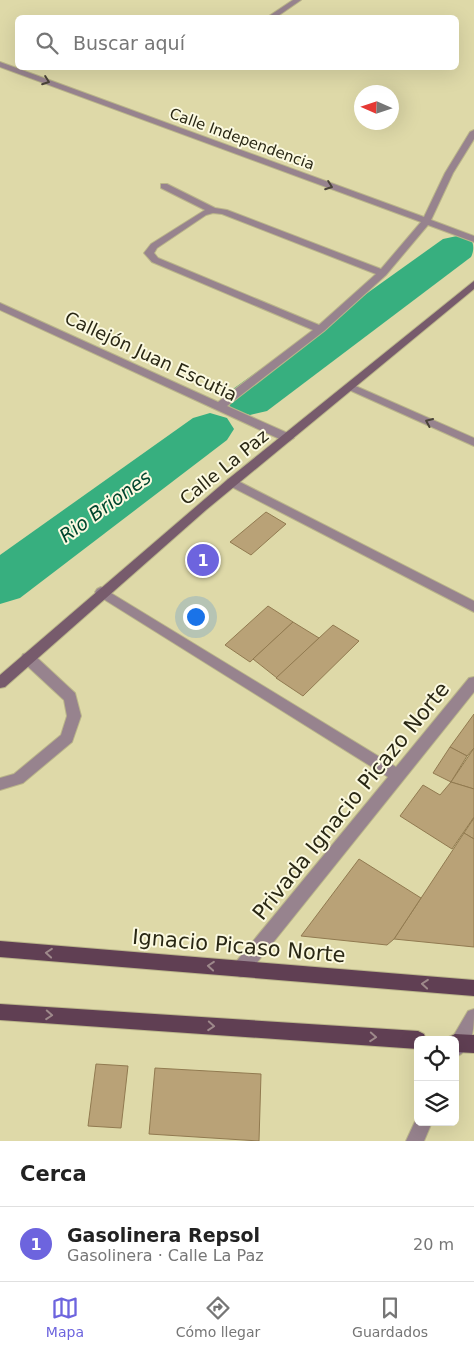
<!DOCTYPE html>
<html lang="es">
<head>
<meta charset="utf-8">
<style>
  :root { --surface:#fff; --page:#f2f2f2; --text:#222; --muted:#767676; --line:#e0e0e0; --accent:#6d64de }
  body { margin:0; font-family:"DejaVu Sans",sans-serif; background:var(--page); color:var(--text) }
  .controls { position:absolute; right:15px; bottom:15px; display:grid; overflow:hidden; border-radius:8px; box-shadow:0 5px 20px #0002 }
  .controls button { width:45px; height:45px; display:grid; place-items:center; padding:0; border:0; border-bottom:1px solid var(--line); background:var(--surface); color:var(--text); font:25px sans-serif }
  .compass { position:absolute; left:354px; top:85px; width:45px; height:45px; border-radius:50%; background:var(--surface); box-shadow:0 5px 20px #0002; rotate:273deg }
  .you { position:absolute; left:195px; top:616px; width:18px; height:18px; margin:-12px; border:4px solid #fff; border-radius:50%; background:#1a73e8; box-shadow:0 0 0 8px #1a73e833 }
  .badge { display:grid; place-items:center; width:32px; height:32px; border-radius:50%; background:var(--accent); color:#fff; font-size:16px; font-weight:700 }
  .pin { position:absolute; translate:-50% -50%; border:2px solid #fff; box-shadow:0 1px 5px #0006 }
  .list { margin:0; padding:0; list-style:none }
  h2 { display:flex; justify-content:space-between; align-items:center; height:65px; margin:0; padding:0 20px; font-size:21px }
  h2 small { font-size:16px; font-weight:400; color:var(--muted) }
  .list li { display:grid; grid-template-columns:32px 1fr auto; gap:15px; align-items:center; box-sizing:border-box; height:75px; padding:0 20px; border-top:1px solid var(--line) }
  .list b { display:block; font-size:19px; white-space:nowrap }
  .list p { margin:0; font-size:16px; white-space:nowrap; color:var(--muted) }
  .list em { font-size:16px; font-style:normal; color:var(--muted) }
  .icon { flex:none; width:28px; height:28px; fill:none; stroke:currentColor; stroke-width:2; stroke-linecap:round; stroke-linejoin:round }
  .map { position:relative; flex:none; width:474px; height:1141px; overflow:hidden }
  .search { position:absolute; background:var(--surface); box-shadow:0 5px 20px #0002; left:15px; right:15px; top:15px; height:55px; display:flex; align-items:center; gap:12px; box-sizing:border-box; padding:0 18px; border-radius:8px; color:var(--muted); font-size:19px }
  .sheet { height:140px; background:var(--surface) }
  nav { display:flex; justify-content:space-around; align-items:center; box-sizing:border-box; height:70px; border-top:1px solid var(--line); background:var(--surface); font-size:14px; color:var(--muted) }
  nav a { display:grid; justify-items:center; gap:2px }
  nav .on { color:var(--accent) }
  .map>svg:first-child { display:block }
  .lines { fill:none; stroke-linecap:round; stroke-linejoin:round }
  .river { fill:#37af7f; fill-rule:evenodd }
  .building { fill:#b9a277; stroke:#917a50 }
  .lane-casing { stroke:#bab58a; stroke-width:2 }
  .street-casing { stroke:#bab58a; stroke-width:2 }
  .secondary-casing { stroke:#bab58a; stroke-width:2 }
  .primary-casing { stroke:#bab58a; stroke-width:2 }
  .lane { fill:#97838e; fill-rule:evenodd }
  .street { fill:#97838e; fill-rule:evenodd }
  .secondary { fill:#775b6c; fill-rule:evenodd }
  .primary { fill:#603f53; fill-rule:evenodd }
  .oneway { stroke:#4a4339 }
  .oneway2 { stroke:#9e898b }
  .labels { text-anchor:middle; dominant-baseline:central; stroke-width:4; stroke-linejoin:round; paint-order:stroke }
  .far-street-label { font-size:15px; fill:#292714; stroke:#fbf9e0 }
  .street-label { font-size:18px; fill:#292714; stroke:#fbf9e0 }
  .water-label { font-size:19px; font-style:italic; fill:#00462e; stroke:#fbf9e0 }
  .near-street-label { font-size:21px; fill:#292714; stroke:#fbf9e0 }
</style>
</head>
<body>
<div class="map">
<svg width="474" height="1141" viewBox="0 0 474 1141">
  <rect width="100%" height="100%" fill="#ded9a8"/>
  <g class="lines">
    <!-- river -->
    <g class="river">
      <path d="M457,236L471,239C474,245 474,251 471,257L267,411L250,415L233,411L226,400L233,389L443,239Z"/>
      <polygon points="210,413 227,418 234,429 227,440 20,598 0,604 0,555 193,418"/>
    </g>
  </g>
  <!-- building -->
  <g class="building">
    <polygon points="266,512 286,524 251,555 230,542"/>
    <polygon points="268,606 293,622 250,662 225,645"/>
    <polygon points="293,622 319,638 277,678 253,659"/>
    <polygon points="333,625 359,641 303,696 276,678"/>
    <polygon points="474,714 474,748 467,756 450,747"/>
    <polygon points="450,747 467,756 451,782 433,773"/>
    <polygon points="474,748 474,789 451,782"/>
    <polygon points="451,782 474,789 474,817 452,849 400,816 423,785 440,795"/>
    <polygon points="474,818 474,839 464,833"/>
    <polygon points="464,833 474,839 474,947 394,939"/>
    <polygon points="359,859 421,898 394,939 387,945 301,936"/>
    <polygon points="96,1064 128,1066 121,1128 88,1126"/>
    <polygon points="155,1068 261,1074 259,1141 149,1134"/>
  </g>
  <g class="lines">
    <defs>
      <polygon id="lane" points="28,653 33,654 75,693 81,716 72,742 23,783 0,790 0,778 14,774 61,735 67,716 64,700 23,662 21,658 23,654"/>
      <g id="street">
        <polygon points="293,0 301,0 275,18 266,18"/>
        <path d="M0,62L424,217L445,173L470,132L474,130V139L453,173L431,220L474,236V242L428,225L386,275L324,331L227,406L292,435L294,438L288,442L284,441L0,310V303L218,402L313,330L152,262L144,253L151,244L205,210L161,188V184H167L215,208L227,210L381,269L421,222L0,67ZM213,213L222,214L376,274L319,325L158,258L154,253L157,248L206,215Z"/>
        <polygon points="351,384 474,438 474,446 347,389 346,387 347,385"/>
        <polygon points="232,478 474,601 474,612 228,485 226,482 228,479"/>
        <polygon points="101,587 396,767 469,678 474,677 474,692 247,975 241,977 235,975 233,969 235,963 388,777 97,595 95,592 97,589"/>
        <path d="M474,1009C474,1025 474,1049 456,1057L455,1040H451L468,1011Z"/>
        <polygon points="418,1115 418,1122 432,1122 424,1141 406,1141"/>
      </g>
      <polygon id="secondary" points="474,281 474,289 206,510 5,687 0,688 0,675 227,480"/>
      <g id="primary">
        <polygon points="0,941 474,980 474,996 0,957"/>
        <polygon points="0,1004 418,1031 424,1034 426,1040 418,1040 418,1049 0,1020"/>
        <polygon points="455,1034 474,1035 474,1053 455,1052 455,1040 448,1040 449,1037"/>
      </g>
    </defs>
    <!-- lane casing -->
    <use href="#lane" class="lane-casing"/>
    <!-- street casing -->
    <use href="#street" class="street-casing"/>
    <!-- secondary casing -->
    <use href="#secondary" class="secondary-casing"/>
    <!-- primary casing -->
    <use href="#primary" class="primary-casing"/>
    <!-- lane -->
    <use href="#lane" class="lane"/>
    <!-- street -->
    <use href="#street" class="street"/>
    <!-- secondary -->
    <use href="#secondary" class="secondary"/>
    <!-- primary -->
    <use href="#primary" class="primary"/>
  </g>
  <!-- one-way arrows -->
  <defs><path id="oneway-chevron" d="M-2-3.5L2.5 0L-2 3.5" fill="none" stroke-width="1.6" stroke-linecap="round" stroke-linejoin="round" transform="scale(1.25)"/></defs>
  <g class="oneway">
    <use href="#oneway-chevron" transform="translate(46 81) rotate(20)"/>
    <use href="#oneway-chevron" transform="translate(329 186) rotate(20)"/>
    <use href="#oneway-chevron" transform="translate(429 422) rotate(-156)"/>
  </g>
  <g class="oneway2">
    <use href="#oneway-chevron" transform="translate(49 953) rotate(-175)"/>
    <use href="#oneway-chevron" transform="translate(211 966) rotate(-175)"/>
    <use href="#oneway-chevron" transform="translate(425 984) rotate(-175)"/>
    <use href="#oneway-chevron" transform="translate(49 1015) rotate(4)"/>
    <use href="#oneway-chevron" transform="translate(211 1026) rotate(4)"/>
    <use href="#oneway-chevron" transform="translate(373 1037) rotate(4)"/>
  </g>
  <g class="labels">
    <!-- far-street labels -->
    <g class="far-street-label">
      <text transform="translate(242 139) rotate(20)">Calle Independencia</text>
    </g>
    <!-- street labels -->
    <g class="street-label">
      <text transform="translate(151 356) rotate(25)">Callejón Juan Escutia</text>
      <text transform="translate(224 467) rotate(-39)">Calle La Paz</text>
    </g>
    <!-- water labels -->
    <g class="water-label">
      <text transform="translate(105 506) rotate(-36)">Rio Briones</text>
    </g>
    <!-- near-street labels -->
    <g class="near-street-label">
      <text transform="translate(351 801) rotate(-51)">Privada Ignacio Picazo Norte</text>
      <text transform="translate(239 946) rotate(5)">Ignacio Picaso Norte</text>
    </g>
  </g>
</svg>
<div class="controls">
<button><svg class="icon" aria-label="locate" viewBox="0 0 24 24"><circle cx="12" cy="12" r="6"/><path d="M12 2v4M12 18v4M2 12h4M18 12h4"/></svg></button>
<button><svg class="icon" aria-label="layers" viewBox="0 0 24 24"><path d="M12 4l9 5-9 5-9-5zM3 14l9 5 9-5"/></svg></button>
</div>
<svg class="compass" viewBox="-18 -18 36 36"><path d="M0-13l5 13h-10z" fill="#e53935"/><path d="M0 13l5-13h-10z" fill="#767676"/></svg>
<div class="you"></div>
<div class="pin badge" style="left:203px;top:560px">1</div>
<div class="search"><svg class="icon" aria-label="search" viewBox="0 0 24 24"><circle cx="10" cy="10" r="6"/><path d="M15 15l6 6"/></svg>Buscar aquí</div>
</div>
<section class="sheet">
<h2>Cerca<small></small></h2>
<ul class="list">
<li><span class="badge">1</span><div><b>Gasolinera Repsol</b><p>Gasolinera · Calle La Paz</p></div><em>20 m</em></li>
</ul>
</section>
<nav>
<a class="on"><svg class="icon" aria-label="map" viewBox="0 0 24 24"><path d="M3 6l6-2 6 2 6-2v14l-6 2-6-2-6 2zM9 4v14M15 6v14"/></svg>Mapa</a>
<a><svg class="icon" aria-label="directions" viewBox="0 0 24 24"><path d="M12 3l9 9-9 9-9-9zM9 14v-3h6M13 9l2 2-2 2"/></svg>Cómo llegar</a>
<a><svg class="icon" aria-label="saved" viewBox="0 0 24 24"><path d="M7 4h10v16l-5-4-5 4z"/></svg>Guardados</a>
</nav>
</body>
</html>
